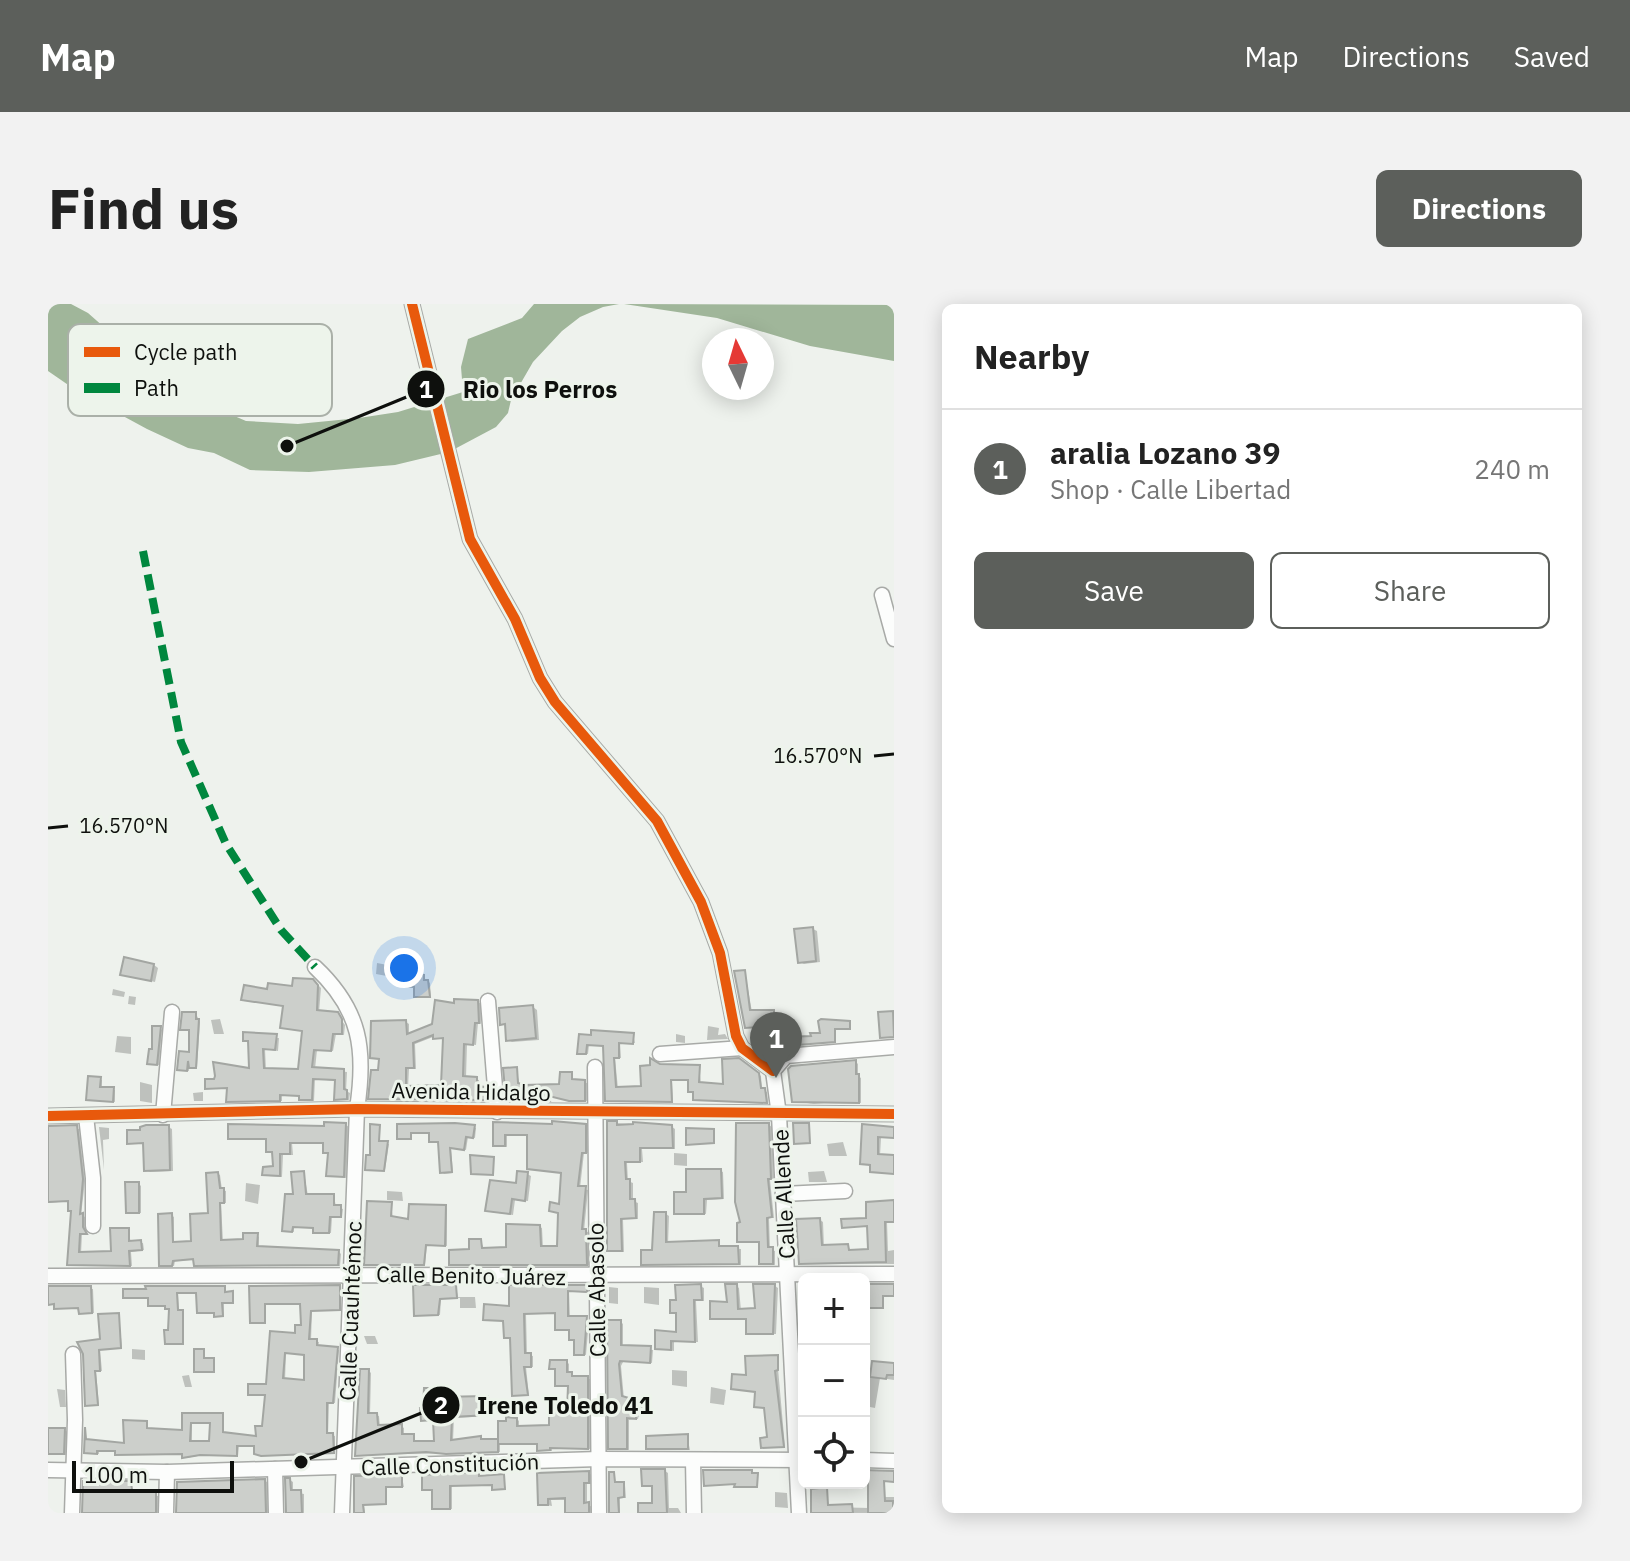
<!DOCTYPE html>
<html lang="en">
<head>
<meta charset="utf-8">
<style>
  :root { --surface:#fff; --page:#f2f2f2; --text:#222; --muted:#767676; --line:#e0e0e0; --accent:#5c5f5b }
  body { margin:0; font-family:"IBM Plex Sans",sans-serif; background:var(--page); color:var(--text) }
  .controls { position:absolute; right:24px; bottom:24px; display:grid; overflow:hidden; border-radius:12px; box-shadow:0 4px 20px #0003 }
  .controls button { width:72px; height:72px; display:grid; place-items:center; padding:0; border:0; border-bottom:2px solid var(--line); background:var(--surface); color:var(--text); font:40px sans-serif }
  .compass { position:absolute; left:654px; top:24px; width:72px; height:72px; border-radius:50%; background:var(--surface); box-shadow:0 4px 20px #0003; rotate:355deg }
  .scale { position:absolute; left:24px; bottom:20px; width:162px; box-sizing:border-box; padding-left:8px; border:4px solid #0e100d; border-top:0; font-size:22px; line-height:28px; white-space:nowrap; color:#0e100d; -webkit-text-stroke:6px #edf4eb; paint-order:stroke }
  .you { position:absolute; left:356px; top:664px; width:28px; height:28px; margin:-20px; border:6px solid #fff; border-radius:50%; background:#1a73e8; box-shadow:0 0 0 12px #1a73e833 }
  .badge { display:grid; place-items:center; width:52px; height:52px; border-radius:50%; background:var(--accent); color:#fff; font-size:26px; font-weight:700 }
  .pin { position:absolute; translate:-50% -66px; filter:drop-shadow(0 2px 4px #0008) }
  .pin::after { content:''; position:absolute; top:42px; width:28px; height:24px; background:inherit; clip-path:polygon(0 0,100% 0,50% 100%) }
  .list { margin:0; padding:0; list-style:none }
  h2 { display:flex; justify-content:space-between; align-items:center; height:104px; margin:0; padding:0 32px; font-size:34px }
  h2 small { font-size:26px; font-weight:400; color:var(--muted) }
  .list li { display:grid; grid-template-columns:52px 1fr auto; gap:24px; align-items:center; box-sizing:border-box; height:120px; padding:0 32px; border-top:2px solid var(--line) }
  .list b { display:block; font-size:30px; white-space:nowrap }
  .list p { margin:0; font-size:26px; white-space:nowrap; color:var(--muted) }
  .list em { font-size:26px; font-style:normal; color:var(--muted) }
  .actions { display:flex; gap:16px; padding:24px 32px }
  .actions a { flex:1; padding:18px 0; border:2px solid var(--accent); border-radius:12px; text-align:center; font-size:28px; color:var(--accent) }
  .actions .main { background:var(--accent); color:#fff }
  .icon { flex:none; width:44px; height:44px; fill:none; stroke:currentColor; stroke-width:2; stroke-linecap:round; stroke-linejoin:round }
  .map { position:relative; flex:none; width:846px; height:1209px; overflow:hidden; border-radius:12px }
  header { display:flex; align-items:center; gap:48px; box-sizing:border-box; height:112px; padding:0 40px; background:var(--accent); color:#fff }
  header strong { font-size:38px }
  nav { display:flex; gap:44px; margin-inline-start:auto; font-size:28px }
  .intro { display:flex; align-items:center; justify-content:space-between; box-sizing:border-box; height:192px; padding:0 48px }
  h1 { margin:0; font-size:56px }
  .button { padding:20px 36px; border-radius:12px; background:var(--accent); color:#fff; font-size:28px; font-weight:700 }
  main { display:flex; gap:48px; padding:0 48px }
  aside { flex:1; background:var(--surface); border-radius:12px; box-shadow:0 4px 20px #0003 }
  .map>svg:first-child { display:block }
  .water { fill:#a0b69a }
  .shadow { fill:#0003; fill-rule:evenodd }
  .building { fill:#cccfcb; stroke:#a3a6a2; stroke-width:2; fill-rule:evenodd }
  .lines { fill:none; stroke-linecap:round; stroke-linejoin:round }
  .minor-casing { stroke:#a8aaa7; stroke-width:17 }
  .minor { stroke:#fcfdfc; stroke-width:14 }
  .quiet { stroke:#00873e; stroke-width:8; stroke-dasharray:16 8; stroke-linecap:butt }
  .cycleway-casing { stroke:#edf4eb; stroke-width:15 }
  .cycleway { stroke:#e8590c; stroke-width:10 }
  .ticks { fill:none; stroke:#0e100d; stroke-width:3 }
  .labels { text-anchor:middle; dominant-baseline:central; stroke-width:6; stroke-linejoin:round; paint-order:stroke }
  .street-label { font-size:22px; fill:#0e100d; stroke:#edf4eb }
  .key { fill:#edf4eb; stroke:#aab0a8; stroke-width:2 }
  .key-label { font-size:22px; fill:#0e100d }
  .ticks-label { font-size:20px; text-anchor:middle; fill:#0e100d; stroke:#edf4eb; stroke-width:6; stroke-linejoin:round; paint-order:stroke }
  .leader { fill:none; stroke:#0e100d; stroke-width:3 }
  .callout-dot { fill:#0e100d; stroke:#edf4eb; stroke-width:3 }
  .mark-label { font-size:24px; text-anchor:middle; font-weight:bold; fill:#fff }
  .callout-label { font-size:24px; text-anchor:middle; font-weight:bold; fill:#0e100d; stroke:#edf4eb; stroke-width:6; stroke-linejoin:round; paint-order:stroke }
</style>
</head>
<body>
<header>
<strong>Map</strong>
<nav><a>Map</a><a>Directions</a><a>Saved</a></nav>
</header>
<div class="intro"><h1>Find us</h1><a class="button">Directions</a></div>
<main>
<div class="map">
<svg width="846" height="1209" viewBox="0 0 846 1209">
  <rect width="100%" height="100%" fill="#eef2ed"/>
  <!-- water -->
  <g class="water">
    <polygon points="0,0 23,0 40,9 116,76 140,92 198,117 250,120 311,114 350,108 415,88 413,63 420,35 474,14 486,0 571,0 555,3 532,13 514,27 485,58 463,96 460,109 448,123 401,148 347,161 261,168 202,166 166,149 140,144 99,125 29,87 0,67"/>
    <polygon points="576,0 846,1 846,57 762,42 669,14"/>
  </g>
  <!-- shadow -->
  <g class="shadow">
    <polygon points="765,625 769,627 772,658 756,660 752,658"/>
    <polygon points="329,659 345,662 344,673 328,670"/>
    <polygon points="106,661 110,664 107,678 79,672"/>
    <polygon points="697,668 704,708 727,709 728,724 738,725 738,735 774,731 773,718 802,719 803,725 788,724 788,738 740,742 732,747 731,729 715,729 713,723 699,723"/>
    <polygon points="375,673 382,679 383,694 368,692"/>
    <polygon points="268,679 273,684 271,708 289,710 297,721 296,731 288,730 285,747 269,746 267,765 299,768 298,787 302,789 301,796 288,794 289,777 267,775 266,797 256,797 253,792 234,791 234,797 183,798 180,797 181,785 159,784 204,767 202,737 197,735 231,734 230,747 217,745 218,766 252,768 256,727 234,723 237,702 221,687"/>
    <polygon points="65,685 77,688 76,693 64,691"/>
    <polygon points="81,692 88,693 87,701 80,700"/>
    <path d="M430,698L433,700V720L430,719L428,741L419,740L418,774L431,776V784L439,786L440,797L322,794L332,768L333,756L324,753L358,718L361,720V732L386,722L408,701ZM385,733L397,735L395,783L360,784L361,765H368L367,740Z"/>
    <polygon points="485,703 489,706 491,736 464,738 460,736 459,722 454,719"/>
    <polygon points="148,710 152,718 149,764 141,762 141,767 133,766 143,750 143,726 136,726"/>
    <polygon points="172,715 176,730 166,730 163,716"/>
    <polygon points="660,722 671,724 670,731 677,730 680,735 659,736"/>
    <polygon points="112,724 114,726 111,761 104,761 101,759"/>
    <polygon points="628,730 637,732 637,739 628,738"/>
    <polygon points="585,731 587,739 572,739 573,754 567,754 570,785 596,784 612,762 651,763 653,780 678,782 691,756 713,772 714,786 719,788 720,799 649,796 642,776 624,776 625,798 561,797 557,742 541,741 540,750 533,750 532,732"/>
    <polygon points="69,732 83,733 83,750 67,748"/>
    <polygon points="808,758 810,760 810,772 813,774 813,799 796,797 766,800 745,797"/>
    <polygon points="468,765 472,782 513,782 524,770 525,777 539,779 539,797 502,792 503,797 462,795"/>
    <polygon points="52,775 54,776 54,785 67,786 67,798 42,796"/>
    <polygon points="92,778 104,781 104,799 92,797"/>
    <polygon points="155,788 155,797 146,797 145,789"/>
    <polygon points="568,819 624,823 627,825 627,845 594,845 595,858 579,859 580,877 585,879 585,897 590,899 590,915 575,915 576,948 564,948 561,946"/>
    <polygon points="447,820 539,823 540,849 536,849 532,884 540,886 536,927 540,928 541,961 403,960 423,947 433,937 436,946 460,945 491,923 494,924 495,944 511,944 515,869 481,864 481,832 459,832 459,843 447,841"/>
    <polygon points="298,821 301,823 298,874 280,871 282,850 277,848 277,840 244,839 245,851 235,851 234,873 220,872 216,870 228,864 226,849 220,847 220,836 182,834"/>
    <polygon points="721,821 724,823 726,875 722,876 726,914 721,914 722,945 727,947 727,961 713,959 713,938 691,937"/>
    <polygon points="351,822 426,823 428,824 427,834 420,833 418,846 403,844 405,869 396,870 394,868 392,838 383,829 364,829 364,835 353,835"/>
    <polygon points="816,822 846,825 846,834 833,834 832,852 846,853 846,870 814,859"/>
    <polygon points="0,823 31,825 37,877 33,911 37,913 39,930 34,930 33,950 65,949 80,926 83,939 95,939 96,946 83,948 84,962 23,961 25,908 22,897 0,899"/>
    <polygon points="51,823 61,824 61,835 55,836 56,866"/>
    <polygon points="120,823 124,825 125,867 102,868 98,866 97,840 81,838"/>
    <polygon points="331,823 332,839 341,840 337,866 321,866"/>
    <polygon points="795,838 799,852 781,852 779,840"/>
    <polygon points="626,849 639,850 639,862 626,861"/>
    <polygon points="672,867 675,868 676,895 659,896 658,910 628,909 640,890"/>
    <polygon points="776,867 779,878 761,878 760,868"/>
    <polygon points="256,869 260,892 286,892 288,903 295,905 294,913 284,913 283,929 269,929 267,924 246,923 246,928 238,927 247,892"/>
    <polygon points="170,870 172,871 174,886 178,887 178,899 173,899 175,938 197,937 209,931 211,933 211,944 291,948 293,950 292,962 150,962 147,956 127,957 126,962 116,962 123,911 126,913 126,940 145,939 162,911"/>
    <polygon points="479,870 483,872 480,897 467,896 465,911 443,908"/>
    <polygon points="198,879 212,881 210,900 197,897"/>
    <polygon points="91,880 93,882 93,909 82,910 80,908"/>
    <polygon points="339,887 354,888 355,897 339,896"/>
    <polygon points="846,899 846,918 839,918 840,947 846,946 846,960 753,959 772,916 775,918 776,943 800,942 803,948 822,947 821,923 796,922 820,915"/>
    <polygon points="343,900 345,915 361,917 399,904 399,942 379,940 377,961 318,960"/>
    <polygon points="618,910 621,912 620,940 670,938 673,944 693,945 693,961 595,959 606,948"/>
    <polygon points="652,982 656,984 656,997 648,997 650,1038 626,1038 626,1047 609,1044 630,1030 630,1010 624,1008 630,998"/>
    <polygon points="688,982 691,984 693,1007 709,1006 727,982 730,984 728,1030 703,1030 700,1029 700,1015 664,1014 681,1000"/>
    <polygon points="754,982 756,982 756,1022"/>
    <polygon points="0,983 45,985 46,1009 35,1010 32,1004 10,1005 8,1000 0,1001"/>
    <path d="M292,983L293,1006L264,1007L263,1037L271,1038L270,1044L291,1046L287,1099H281L280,1131L287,1132V1149L217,1152L211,1150L208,1142H191L190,1152L155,1151L138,1154L136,1150L71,1151L69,1147H51V1150L38,1148L39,1130V1137L78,1141L98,1119L100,1126L136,1128V1111H175L176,1130L210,1134L216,1124L223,1030L249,1031L255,1023L254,1000H218V1019H206L203,984ZM238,1049L258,1051V1078L237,1077ZM144,1119H164L163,1139H144Z"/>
    <polygon points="408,983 410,993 427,993 428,1004 412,1004 412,994 393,995 392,1011 370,1012"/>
    <polygon points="463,983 541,984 541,989 521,987 522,1014 541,1016 538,1051 528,1050 528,1037 523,1035 523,1026 509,1025 509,1009 478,1010 479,1051 485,1052 485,1063 478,1063 481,1092 466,1091 464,1034 458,1033 457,1017 437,1015 463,1004"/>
    <polygon points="561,983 570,984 570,1000 561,999"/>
    <polygon points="596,983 611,984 611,1001 596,999"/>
    <polygon points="176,984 178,990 186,991 186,999 176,999 176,1012 170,1012 168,1009 151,1008 150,989 130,989 131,1008 136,1009 136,1040 118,1039 122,1028 123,1005 119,1002 104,1002 102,993 77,993"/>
    <polygon points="71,1011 74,1044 52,1046 54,1067 48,1067 51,1101 40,1102 37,1049 54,1037"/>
    <polygon points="573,1018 575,1020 575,1043 605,1046 604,1059 575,1058 573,1062 576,1095 603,1104 602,1112 591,1111 590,1115 581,1116 581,1146 562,1144"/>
    <polygon points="316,1032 327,1032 330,1040 319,1040"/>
    <polygon points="84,1045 97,1046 97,1056 84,1055"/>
    <polygon points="729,1053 737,1143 717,1144 715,1143 721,1135 718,1104 700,1074"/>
    <polygon points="519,1058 521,1060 521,1070 526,1074 542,1075 542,1145 504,1144 504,1147 493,1147 491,1140 452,1140 452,1148 309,1151 321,1067 323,1069 322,1111 331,1112 332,1123 353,1122 356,1124 356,1132 365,1132 368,1139 388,1139 387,1117 375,1116 387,1086 390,1087 390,1095 442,1096 443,1112 406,1114 405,1137 432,1134 449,1137 469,1115 471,1117 471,1124 504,1123 521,1109 521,1083 509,1081 509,1066 503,1064"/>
    <polygon points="846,1061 846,1076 832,1074 827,1104 817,1102 816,1112 816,1065 825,1066"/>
    <polygon points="624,1066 639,1067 639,1083 624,1081"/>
    <polygon points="141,1071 144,1083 137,1083 134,1072"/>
    <polygon points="663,1083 678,1086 676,1101 662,1099"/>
    <polygon points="9,1085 17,1086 18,1103 12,1103"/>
    <polygon points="16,1126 20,1128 20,1151 6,1151 2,1148"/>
    <polygon points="639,1132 642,1146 600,1144"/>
    <polygon points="617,1167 620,1169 621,1204 630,1204 633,1209 592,1209 606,1200 606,1182 596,1181"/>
    <polygon points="540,1169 544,1171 544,1180 539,1180 539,1200 544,1203 545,1209 519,1209 519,1196 503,1196 504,1202 492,1200 492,1171"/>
    <polygon points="566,1170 568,1180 577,1181 578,1194 572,1194 572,1209 563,1209"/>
    <polygon points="455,1172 458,1186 448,1186 446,1181 404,1182 404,1205 388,1205 386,1186 376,1185"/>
    <polygon points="354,1173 356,1183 339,1183 339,1200 316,1201 317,1209 308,1209 306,1200"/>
    <polygon points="242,1176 245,1178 245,1188 256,1190 256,1209 240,1209"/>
    <polygon points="217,1177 219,1178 220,1209 130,1209"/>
    <polygon points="83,1179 85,1188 110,1192 110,1209 36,1209"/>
    <polygon points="784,1179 802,1179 803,1183 787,1185"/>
    <polygon points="778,1185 781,1203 822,1204 822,1193 846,1193 846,1209 764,1209"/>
    <polygon points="727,1188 739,1189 740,1204 727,1203"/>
  </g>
  <!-- building -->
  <g class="building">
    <polygon points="765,623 768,657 750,659 746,625"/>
    <polygon points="76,653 106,660 103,677 72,671"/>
    <polygon points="697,666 702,706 726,706 726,729 711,729 711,723 697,724 686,667"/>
    <polygon points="354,669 376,671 376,676 380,676 382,693 366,693 366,683 354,682"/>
    <polygon points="245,674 265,675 270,681 269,706 290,708 294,715 294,730 285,730 283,747 266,746 264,763 296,765 296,785 299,786 299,795 286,796 287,776 265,775 264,796 251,796 251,792 232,791 232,797 178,798 179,784 157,785 157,775 166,775 167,772 165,758 201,764 200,737 195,737 195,728 229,730 227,746 215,745 216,764 250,765 254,727 232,724 235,702 193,696 196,681 219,685 220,679 244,682"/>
    <path d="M406,695L430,696L431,719H427L425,741L416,740L415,772L429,773V782L437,783L438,796L320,795L323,766H330L331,755L322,754L323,717L358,716L359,730L384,720L387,696L406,699ZM385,731V735L395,734L393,781L358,782V764H366L365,739Z"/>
    <polygon points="485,701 488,734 458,737 457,720 452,721 451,704"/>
    <polygon points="845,707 846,733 832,734 830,708"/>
    <polygon points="134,708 148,708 148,715 151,715 148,764 141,764 140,757 139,767 129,766 131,747 141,748 141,726 132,726"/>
    <polygon points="773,715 802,717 802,725 787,725 787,738 737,742 729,747 729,722 737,722 737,733 763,732 762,729 772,729 770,717"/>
    <polygon points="104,722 113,722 109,761 99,760 101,745 104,745"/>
    <polygon points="543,726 586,729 585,740 571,739 571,754 566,754 568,783 593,782 592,762 602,761 602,754 612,760 652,761 651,778 675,780 674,755 691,754 711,769 713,784 717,784 719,799 645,796 645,788 640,788 640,776 623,776 624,798 557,797 555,742 539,741 538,750 529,750 531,730 543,731"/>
    <polygon points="808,756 808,770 811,770 811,799 744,798 740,765 743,762"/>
    <polygon points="469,763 470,779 476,781 511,780 512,768 524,768 524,775 537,776 537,797 521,797 501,792 502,797 458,795 455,764"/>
    <polygon points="40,772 53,773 52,783 66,783 65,798 38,796"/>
    <polygon points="504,817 538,820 538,849 534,849 530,882 538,882 534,925 538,925 539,961 401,961 401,946 421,945 421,935 433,935 434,944 458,943 458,920 492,921 493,942 509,942 510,909 501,907 502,898 511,900 513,869 479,865 479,831 457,831 457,842 445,842 445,818 504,820"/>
    <polygon points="559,817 569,817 569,821 585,820 585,818 624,821 625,844 592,844 592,858 577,858 578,875 582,875 582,895 587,895 588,914 573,915 574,947 559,947"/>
    <polygon points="276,818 298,819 296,873 278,872 280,849 275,849 275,839 242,839 242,850 232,850 232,872 214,871 215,863 225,862 224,848 218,848 218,835 180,835 180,820 276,822"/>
    <polygon points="407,819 427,821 425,834 418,833 416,846 402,844 404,868 392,869 390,838 381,838 381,829 363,829 363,835 349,835 349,820"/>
    <polygon points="688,819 721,819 723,875 720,875 724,913 719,914 720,943 725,943 725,960 711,960 711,938 689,938 689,919 692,918 687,898"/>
    <polygon points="745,819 761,819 762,839 746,840"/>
    <polygon points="322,820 332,821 331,837 340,837 336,867 317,866 318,851 322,851"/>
    <polygon points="814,820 846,823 846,834 830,833 830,850 846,851 846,870 822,868 822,861 812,860"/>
    <polygon points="29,821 35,875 32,910 35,909 35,923 39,930 32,930 31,948 63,947 62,924 81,924 81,937 93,936 94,946 81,947 82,962 19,961 23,907 20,907 20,897 0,898 0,822"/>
    <polygon points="98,821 121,821 122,866 96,867 95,839 79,840 79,826 92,826 92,823"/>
    <polygon points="638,824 666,825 666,839 638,841"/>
    <polygon points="422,851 446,853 445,871 423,870"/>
    <polygon points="638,865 673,865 674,894 656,895 656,910 626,910 626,888 638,888"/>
    <polygon points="256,867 258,890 286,890 286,901 293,901 293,913 282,913 281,929 265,929 265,924 245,923 244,928 234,927 237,890 245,890 243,868"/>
    <polygon points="469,867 480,868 477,897 464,895 462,910 437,907 442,876 468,879"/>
    <polygon points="170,868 172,884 176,884 176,899 172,899 173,936 195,935 195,929 210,929 209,942 291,946 290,961 146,962 145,955 125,957 124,962 111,962 110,910 124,909 125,938 143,937 142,910 160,909 158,869"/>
    <polygon points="77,878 91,878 91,909 78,909"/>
    <polygon points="846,896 846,918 837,918 838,958 751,960 748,915 772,914 774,941 800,940 801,946 820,945 819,922 794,924 793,915 818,914 818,898"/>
    <polygon points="319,897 344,898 343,912 360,915 361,900 398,901 397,942 378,941 376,961 316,961"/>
    <polygon points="606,908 618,908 618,938 671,936 671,942 690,942 691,960 593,961 593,946 604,946"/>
    <polygon points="653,980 654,996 646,996 647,1038 623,1037 623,1046 607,1045 607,1026 628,1028 628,1009 622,1009 622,996 628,996 627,981"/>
    <polygon points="677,980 689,980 690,1005 707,1004 705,980 727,980 725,1030 698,1030 698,1015 662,1015 662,997 679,998"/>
    <polygon points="817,980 846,980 846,992 835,992 835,1004 818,1004"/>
    <path d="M292,981V1006L263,1007L261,1035H269V1041L290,1043L285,1099H279V1129H285L286,1149L213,1152L206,1150V1142H189V1152L152,1151L134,1154V1150L67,1151V1147H49V1150L36,1149L37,1123L38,1135L76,1139L75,1116L99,1117V1124L134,1126V1109H175V1128L208,1132L207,1122H214L217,1091H200V1080H218L222,1027L247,1029V1021H253L252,1000H217V1019H202L201,982ZM237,1049L256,1051V1076L235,1074ZM143,1119H162L161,1137H142Z"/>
    <polygon points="365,981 408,981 409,994 392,995 390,1011 366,1012"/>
    <polygon points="461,981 539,981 539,988 520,987 520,1012 539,1012 536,1051 526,1051 526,1036 521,1036 521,1026 507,1026 507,1009 476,1010 477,1049 483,1049 483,1063 476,1063 480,1091 464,1092 462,1034 456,1034 455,1017 435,1016 436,1000 461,1002"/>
    <polygon points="0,982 43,982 44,1009 31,1010 30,1004 6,1005 6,1000 0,1001"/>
    <polygon points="97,982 177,982 177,988 185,987 185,999 174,999 175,1012 166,1013 166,1009 149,1009 148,989 129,989 130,1006 135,1006 135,1040 117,1040 116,1026 120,1026 121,1005 117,1005 117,1002 100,1002 100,994 75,994 75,985 98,985"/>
    <polygon points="71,1009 73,1044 51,1046 52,1067 47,1067 50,1101 37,1102 35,1050 29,1038 52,1035 50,1010"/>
    <polygon points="559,1016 573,1016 573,1041 603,1042 602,1059 572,1057 571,1060 574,1092 601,1100 600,1112 588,1111 588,1115 579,1114 579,1145 560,1145"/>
    <polygon points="146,1045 156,1045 156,1054 166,1054 166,1068 146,1068"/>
    <polygon points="730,1051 730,1066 727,1067 736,1143 713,1144 712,1134 719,1133 716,1104 706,1103 707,1088 683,1085 684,1070 698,1071 697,1052"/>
    <polygon points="502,1056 519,1056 519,1068 524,1068 524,1072 540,1072 540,1145 502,1144 502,1146 489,1147 489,1140 450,1140 450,1148 398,1150 378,1148 307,1152 312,1065 321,1065 320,1109 329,1109 330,1121 354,1120 354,1130 366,1130 366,1137 386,1137 385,1116 373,1117 372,1104 375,1104 376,1084 388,1084 388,1093 440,1092 441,1111 404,1113 403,1136 433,1132 433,1135 450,1135 450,1139 450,1117 458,1117 458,1113 469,1114 469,1122 501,1121 501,1108 519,1107 520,1082 507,1082 507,1065 501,1065"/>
    <polygon points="824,1057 846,1059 846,1071 839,1071 838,1075 822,1073"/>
    <polygon points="0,1124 17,1124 16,1150 0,1150"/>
    <polygon points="640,1130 640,1145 598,1145 598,1132"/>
    <polygon points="593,1165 617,1165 619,1209 590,1209 590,1199 604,1199 604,1182 594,1182"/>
    <polygon points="655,1166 704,1166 704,1169 710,1169 709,1183 686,1183 687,1180 656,1182"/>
    <polygon points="816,1166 846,1167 846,1178 836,1177 837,1197 845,1197 845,1209 820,1209 820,1177 816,1177"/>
    <polygon points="541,1167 541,1179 536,1179 536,1199 541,1198 541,1209 517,1209 517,1194 500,1195 500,1201 490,1201 489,1169"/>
    <polygon points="561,1168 566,1168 567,1178 576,1178 576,1193 570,1194 571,1209 561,1209"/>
    <polygon points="406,1169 431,1169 431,1172 456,1170 457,1185 444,1186 444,1181 402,1182 402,1205 384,1205 384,1186 374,1186 374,1171"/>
    <polygon points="354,1171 354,1183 338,1183 338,1200 315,1201 316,1209 306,1209 306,1172"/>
    <polygon points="237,1174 242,1174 243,1186 253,1186 254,1209 238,1209"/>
    <polygon points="217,1175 218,1209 128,1209 129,1178"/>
    <polygon points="35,1177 83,1177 84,1186 108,1188 108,1209 34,1209"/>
    <polygon points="779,1183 780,1201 804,1200 805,1209 763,1209 763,1185"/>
  </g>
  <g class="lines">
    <defs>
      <g id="minor">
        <polyline points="364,0 422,235 467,315 492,374 507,398 609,517 653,598 672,649 688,732 694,744 725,767"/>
        <polyline points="834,291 846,335"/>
        <path d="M267,663C313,706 318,746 309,805L294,1209"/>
        <polyline points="440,697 449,808"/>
        <polyline points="612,750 694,744"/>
        <polyline points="547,763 551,1209"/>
        <polyline points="115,811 124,708"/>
        <polyline points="0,812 309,805 846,810"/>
        <polyline points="38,812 45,874 45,922"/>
        <polyline points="735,890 797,887"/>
        <polyline points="0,972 846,970"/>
        <polyline points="645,1156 646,1209"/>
        <polyline points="816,1156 846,1157"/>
        <polyline points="227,1165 228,1209"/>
        <polyline points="0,1166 119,1168 551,1155 756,1156"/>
        <polyline points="24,1209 27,1116 25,1050"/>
        <polyline points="118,1209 119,1168"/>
        <polyline points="751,1209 731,811 725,767 738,752 846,743"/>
      </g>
    </defs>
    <!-- minor casing -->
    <use href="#minor" class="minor-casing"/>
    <!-- minor -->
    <use href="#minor" class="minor"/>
    <!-- quiet -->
    <polyline class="quiet" points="95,247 133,438 178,540 233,626 267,663"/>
    <defs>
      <g id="cycleway">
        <polyline points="364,0 422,235 467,315 492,374 507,398 609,517 653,598 672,649 688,732 694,744 725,767"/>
        <polyline points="0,812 309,805 846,810"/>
      </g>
    </defs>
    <!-- cycleway casing -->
    <use href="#cycleway" class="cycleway-casing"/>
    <!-- cycleway -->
    <use href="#cycleway" class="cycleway"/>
  </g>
  <!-- ticks -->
  <path class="ticks" d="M826,452L846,450M0,524L20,522"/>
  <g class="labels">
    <!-- street labels -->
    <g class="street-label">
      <text transform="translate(423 787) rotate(1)">Avenida Hidalgo</text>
      <text transform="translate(735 890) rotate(-93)">Calle Allende</text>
      <text transform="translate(423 971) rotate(1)">Calle Benito Juárez</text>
      <text transform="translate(548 986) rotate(-91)">Calle Abasolo</text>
      <text transform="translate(302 1007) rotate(-88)">Calle Cuauhtémoc</text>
      <text transform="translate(402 1160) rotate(-2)">Calle Constitución</text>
    </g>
  </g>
  <!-- legend -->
  <rect x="20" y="20" width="264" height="92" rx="12" class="key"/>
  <rect x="36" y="43" width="36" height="10" fill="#e8590c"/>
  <rect x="36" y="79" width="36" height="10" fill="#00873e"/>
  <g class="key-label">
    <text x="86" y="56">Cycle path</text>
    <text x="86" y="92">Path</text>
  </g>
  <g class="ticks-label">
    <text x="770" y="459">16.570°N</text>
    <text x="76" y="529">16.570°N</text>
  </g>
  <!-- callouts -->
  <path class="leader" d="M239 142L378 85M253 1158L393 1101"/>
  <g class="callout-dot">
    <circle cx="239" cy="142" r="8"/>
    <circle cx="253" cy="1158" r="8"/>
    <circle cx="378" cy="85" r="20"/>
    <circle cx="393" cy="1101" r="20"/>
  </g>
  <g class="mark-label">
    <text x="378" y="94">1</text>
    <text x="393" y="1110">2</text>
  </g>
  <g class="callout-label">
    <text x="492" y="94">Rio los Perros</text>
    <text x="517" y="1110">Irene Toledo 41</text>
  </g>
</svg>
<div class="controls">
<button>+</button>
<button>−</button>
<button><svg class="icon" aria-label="locate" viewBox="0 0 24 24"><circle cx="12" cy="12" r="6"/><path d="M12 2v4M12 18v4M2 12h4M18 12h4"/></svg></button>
</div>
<svg class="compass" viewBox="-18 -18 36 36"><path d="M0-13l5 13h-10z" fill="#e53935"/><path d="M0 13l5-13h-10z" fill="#767676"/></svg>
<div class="scale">100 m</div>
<div class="you"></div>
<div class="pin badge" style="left:728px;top:774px">1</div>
</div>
<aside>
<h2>Nearby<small></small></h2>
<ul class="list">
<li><span class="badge">1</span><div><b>aralia Lozano 39</b><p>Shop · Calle Libertad</p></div><em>240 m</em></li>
</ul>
<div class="actions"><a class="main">Save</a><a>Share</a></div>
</aside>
</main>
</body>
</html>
